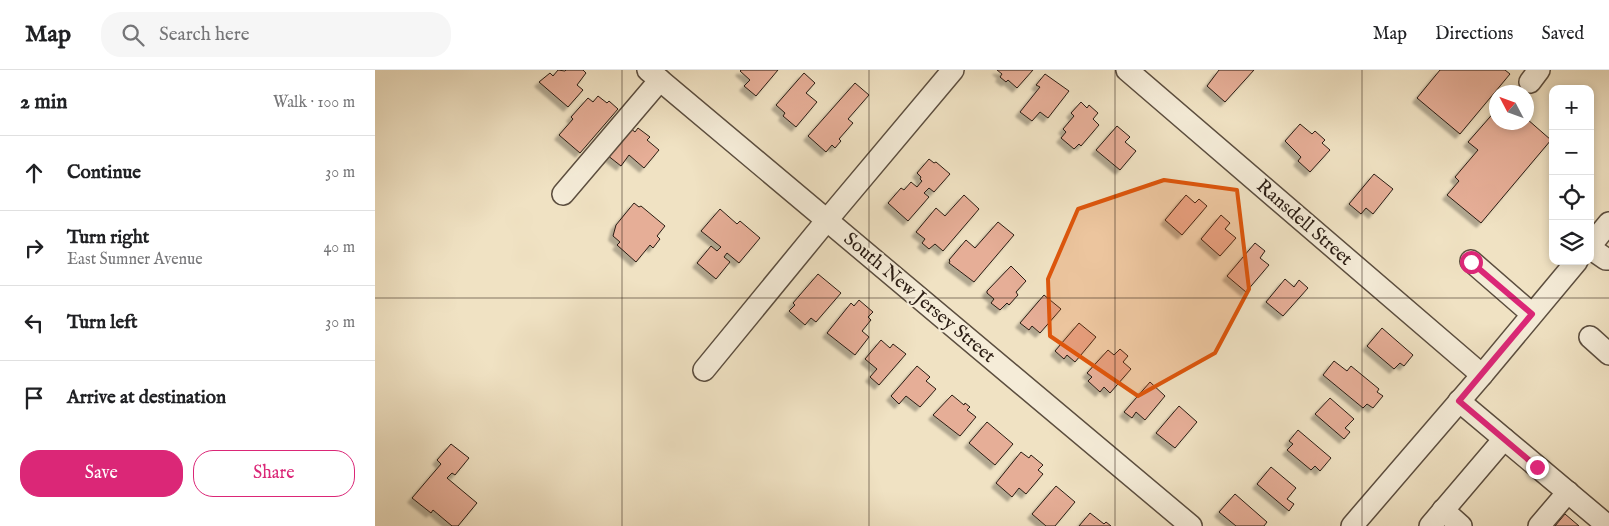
<!DOCTYPE html>
<html lang="en">
<head>
<meta charset="utf-8">
<style>
  :root { --surface:#fff; --page:#f6f6f6; --text:#202124; --muted:#757577; --line:#e0e0e0; --accent:#db2777 }
  body { margin:0; font-family:"IM FELL English",serif; background:var(--page); color:var(--text) }
  .controls { position:absolute; right:15px; top:15px; display:grid; overflow:hidden; border-radius:10px; box-shadow:0 2px 8px #0003 }
  .controls button { width:45px; height:45px; display:grid; place-items:center; padding:0; border:0; border-bottom:1px solid var(--line); background:var(--surface); color:var(--text); font:25px sans-serif }
  .compass { position:absolute; left:1114px; top:15px; width:45px; height:45px; border-radius:50%; background:var(--surface); box-shadow:0 2px 8px #0003; rotate:311deg }
  .stop { position:absolute; width:15px; height:15px; margin:-11px; border:4px solid #db2777; border-radius:50%; background:#fff }
  .stop.end { background:#db2777; border-color:#fff; box-shadow:0 1px 5px #0008 }
  .list { margin:0; padding:0; list-style:none }
  h2 { display:flex; justify-content:space-between; align-items:center; height:65px; margin:0; padding:0 20px; font-size:21px }
  h2 small { font-size:16px; font-weight:400; color:var(--muted) }
  .list li { display:grid; grid-template-columns:32px 1fr auto; gap:15px; align-items:center; box-sizing:border-box; height:75px; padding:0 20px; border-top:1px solid var(--line) }
  .list b { display:block; font-size:19px; white-space:nowrap }
  .list p { margin:0; font-size:16px; white-space:nowrap; color:var(--muted) }
  .list em { font-size:16px; font-style:normal; color:var(--muted) }
  .actions { display:flex; gap:10px; padding:15px 20px }
  .actions a { flex:1; padding:11px 0; border:1px solid var(--accent); border-radius:20px; text-align:center; font-size:18px; color:var(--accent) }
  .actions .main { background:var(--accent); color:#fff }
  .icon { flex:none; width:28px; height:28px; fill:none; stroke:currentColor; stroke-width:2; stroke-linecap:round; stroke-linejoin:round }
  .map { position:relative; flex:none; width:1234px; height:456px; overflow:hidden }
  header { display:flex; align-items:center; gap:30px; box-sizing:border-box; height:70px; padding:0 25px; background:var(--surface); border-bottom:1px solid var(--line) }
  header strong { font-size:24px }
  nav { display:flex; gap:28px; margin-inline-start:auto; font-size:18px }
  .search { width:350px; height:45px; background:var(--page); display:flex; align-items:center; gap:12px; box-sizing:border-box; padding:0 18px; border-radius:20px; color:var(--muted); font-size:19px }
  main { display:flex }
  aside { flex:1; background:var(--surface) }
  .map>svg:first-child { display:block }
  .building { fill:#e6ae97; stroke:#2a1c13; filter:url(#shadow) }
  .lines { fill:none; stroke-linecap:round; stroke-linejoin:round }
  .minor-casing { stroke:#5c4e3f; stroke-width:24 }
  .minor { stroke:#f5ecd8; stroke-width:21 }
  .route { stroke:#db2777; stroke-width:6 }
  .marked { fill:#de560c; fill-opacity:0.2; stroke:#de560c; stroke-width:4; stroke-linejoin:round }
  .grid { fill:none; stroke:#2a1c13; stroke-width:1; stroke-opacity:0.55 }
  .labels { text-anchor:middle; dominant-baseline:central; stroke-width:4.5; stroke-linejoin:round; paint-order:stroke }
  .street-label { font-size:19px; fill:#2a1c13; stroke:#f5ecd8 }
</style>
</head>
<body>
<header>
<strong>Map</strong>
<div class="search"><svg class="icon" aria-label="search" viewBox="0 0 24 24"><circle cx="10" cy="10" r="6"/><path d="M15 15l6 6"/></svg>Search here</div>
<nav><a>Map</a><a>Directions</a><a>Saved</a></nav>
</header>
<main>
<aside>
<h2>2 min<small>Walk · 100 m</small></h2>
<ul class="list">
<li><svg class="icon" aria-label="ahead" viewBox="0 0 24 24"><path d="M12 20V5M6 11l6-6 6 6"/></svg><div><b>Continue</b></div><em>30 m</em></li>
<li><svg class="icon" aria-label="right" viewBox="0 0 24 24"><path d="M7 20v-9h11M14 6l5 5-5 5"/></svg><div><b>Turn right</b><p>East Sumner Avenue</p></div><em>40 m</em></li>
<li><svg class="icon" aria-label="left" viewBox="0 0 24 24"><path d="M17 20v-9H6M10 6l-5 5 5 5"/></svg><div><b>Turn left</b></div><em>30 m</em></li>
<li><svg class="icon" aria-label="arrive" viewBox="0 0 24 24"><path d="M6 21V4h12l-3 4 3 4H6"/></svg><div><b>Arrive at destination</b></div></li>
</ul>
<div class="actions"><a class="main">Save</a><a>Share</a></div>
</aside>
<div class="map">
<svg width="1234" height="456" viewBox="0 0 1234 456">
  <defs>
    <filter id="shadow"><feDropShadow dx="-4.5" dy="4.5" stdDeviation="1" flood-color="#0004"/></filter>
  </defs>
  <rect width="100%" height="100%" fill="#f0e2c3"/>
  <filter id="stains"><feTurbulence type="fractalNoise" baseFrequency=".004" numOctaves="4"/><feColorMatrix values="0 0 0 0 .2 0 0 0 0 .09 0 0 0 0 .02 0 0 0 .5 -.17"/></filter>
  <radialGradient id="worn" r=".72"><stop offset=".6" stop-color="#630" stop-opacity="0"/><stop offset="1" stop-color="#630" stop-opacity=".3"/></radialGradient>
  <!-- building -->
  <g class="building">
    <polygon points="183,0 190,1 191,0 208,0 211,3 202,15 208,20 193,37 164,12 175,3 178,6"/>
    <polygon points="366,0 403,0 381,26 369,16 375,10 365,1"/>
    <polygon points="622,0 658,0 642,18 633,10 631,12 625,7 627,4"/>
    <polygon points="844,0 879,0 850,32 832,16"/>
    <polygon points="1065,0 1130,0 1135,4 1085,64 1042,28"/>
    <polygon points="429,3 440,13 431,23 442,32 421,57 408,46 410,43 401,35"/>
    <polygon points="670,4 694,21 673,48 665,42 657,51 645,42 665,17 661,15"/>
    <polygon points="480,13 494,25 473,49 478,53 464,69 466,71 460,78 457,75 451,82 433,66"/>
    <polygon points="223,26 232,33 234,31 243,39 205,83 184,65 198,49 196,47 213,28 218,32"/>
    <polygon points="706,32 712,38 714,35 723,43 718,49 724,55 706,76 704,74 699,79 686,68 691,62 688,59 699,46 696,43"/>
    <polygon points="1122,39 1122,52 1152,52 1152,49 1176,70 1106,153 1072,125 1084,111 1080,107 1103,80 1093,72"/>
    <polygon points="925,54 937,64 940,61 950,70 947,73 955,80 935,102 923,91 926,87 910,71"/>
    <polygon points="742,56 755,67 750,72 761,81 745,100 721,80"/>
    <polygon points="255,58 260,62 263,58 275,67 272,70 284,80 269,98 254,85 246,96 232,85"/>
    <polygon points="554,89 559,93 561,92 575,104 559,122 554,118 549,123 554,127 533,151 513,133 526,118 529,120 536,112 542,117 547,111 545,109 546,107 542,103"/>
    <polygon points="999,104 1018,119 998,144 991,138 986,144 974,134"/>
    <polygon points="589,125 604,139 568,181 560,174 554,179 547,173 550,169 541,162 561,138 570,146"/>
    <polygon points="811,125 820,133 824,129 832,136 807,165 790,150"/>
    <polygon points="259,133 264,137 266,136 290,156 282,166 285,169 278,178 275,175 261,192 242,175 245,172 238,166 241,155"/>
    <polygon points="345,139 362,154 365,151 385,168 364,193 352,183 349,187 355,192 341,209 322,193 336,176 342,181 346,177 326,161"/>
    <polygon points="846,145 855,153 850,159 861,168 845,186 826,169"/>
    <polygon points="623,152 639,165 599,212 574,193 575,191 574,190 591,170 600,178"/>
    <polygon points="880,173 890,181 885,188 894,195 871,222 852,206"/>
    <polygon points="636,196 651,211 641,222 643,225 634,235 632,233 625,240 616,233 619,229 612,223 612,221"/>
    <polygon points="443,204 466,223 441,252 436,248 430,255 414,241 420,235 418,233"/>
    <polygon points="910,209 919,217 924,210 933,218 908,246 891,232"/>
    <polygon points="669,225 686,239 665,263 657,256 654,260 645,253"/>
    <polygon points="484,230 498,242 493,247 496,250 487,261 494,267 480,285 452,263 476,233 479,236"/>
    <polygon points="704,253 721,267 700,292 692,285 689,289 680,281"/>
    <polygon points="1007,258 1038,285 1029,296 1025,293 1019,299 992,276"/>
    <polygon points="506,270 515,278 518,274 531,284 504,315 495,307 502,299 490,289"/>
    <polygon points="745,279 753,286 748,292 756,299 735,323 729,317 725,322 713,311 717,307 712,303 733,280 739,285"/>
    <polygon points="959,291 972,301 976,296 1004,319 1002,322 1008,326 998,338 992,334 988,338 948,305"/>
    <polygon points="542,296 555,307 551,311 561,319 545,337 531,326 524,334 516,326"/>
    <polygon points="775,312 790,326 770,350 761,342 757,348 749,342"/>
    <polygon points="577,325 589,335 590,333 595,337 592,340 601,347 585,366 558,345"/>
    <polygon points="955,328 979,349 970,358 975,362 969,369 940,344"/>
    <polygon points="804,336 822,352 800,378 781,363"/>
    <polygon points="612,352 638,374 620,395 594,373"/>
    <polygon points="923,360 956,388 945,401 940,396 936,400 912,380 918,374 914,371"/>
    <polygon points="76,374 94,388 80,405 77,403 72,408 102,433 83,456 77,456 58,440 56,443 37,428 66,394 62,390"/>
    <polygon points="646,382 654,388 656,385 668,395 663,400 668,404 651,424 644,418 637,427 621,413"/>
    <polygon points="896,397 921,418 912,429 919,434 914,441 882,414"/>
    <polygon points="681,416 700,432 680,456 671,456 657,444"/>
    <polygon points="860,424 892,452 889,456 861,456 844,442"/>
    <polygon points="715,443 729,454 731,452 736,456 704,456"/>
    <polygon points="1190,444 1204,456 1180,456"/>
  </g>
  <g class="lines">
    <defs>
      <g id="minor">
        <polyline points="273,0 816,456"/>
        <polyline points="752,0 1107,305"/>
        <polyline points="1155,12 1164,0"/>
        <polyline points="188,124 285,10"/>
        <polyline points="1215,176 1234,153"/>
        <polyline points="1215,178 1231,189 1234,189"/>
        <polyline points="1096,191 1157,244"/>
        <polyline points="1215,267 1234,284"/>
        <polyline points="329,300 452,150 578,0"/>
        <polyline points="1084,331 1233,456"/>
        <polyline points="1068,440 1086,456"/>
        <polyline points="977,456 1107,305 1202,191"/>
        <polyline points="1055,456 1129,369"/>
        <polyline points="1164,456 1193,422"/>
      </g>
    </defs>
    <!-- minor casing -->
    <use href="#minor" class="minor-casing"/>
    <!-- minor -->
    <use href="#minor" class="minor"/>
  </g>
  <g class="lines">
    <!-- route -->
    <polyline class="route" points="1096,192 1157,244 1084,331 1162,397"/>
  </g>
  <!-- marked area -->
  <path class="marked" d="M789,110L862,120L874,219L840,283L763,326L675,266L673,209L703,139Z"/>
  <!-- grid -->
  <path class="grid" d="M247,0V456M494,0V456M740,0V456M987,0V456M0,228H1234"/>
  <g class="labels">
    <!-- street labels -->
    <g class="street-label">
      <text transform="translate(929 153) rotate(41)">Ransdell Street</text>
      <text transform="translate(544 228) rotate(40)">South New Jersey Street</text>
    </g>
  </g>
  <rect width="100%" height="100%" filter="url(#stains)"/>
  <rect width="100%" height="100%" fill="url(#worn)"/>
</svg>
<div class="controls">
<button>+</button>
<button>−</button>
<button><svg class="icon" aria-label="locate" viewBox="0 0 24 24"><circle cx="12" cy="12" r="6"/><path d="M12 2v4M12 18v4M2 12h4M18 12h4"/></svg></button>
<button><svg class="icon" aria-label="layers" viewBox="0 0 24 24"><path d="M12 4l9 5-9 5-9-5zM3 14l9 5 9-5"/></svg></button>
</div>
<svg class="compass" viewBox="-18 -18 36 36"><path d="M0-13l5 13h-10z" fill="#e53935"/><path d="M0 13l5-13h-10z" fill="#757577"/></svg>
<div class="stop" style="left:1096px;top:192px"></div>
<div class="stop end" style="left:1162px;top:397px"></div>
</div>
</main>
</body>
</html>
